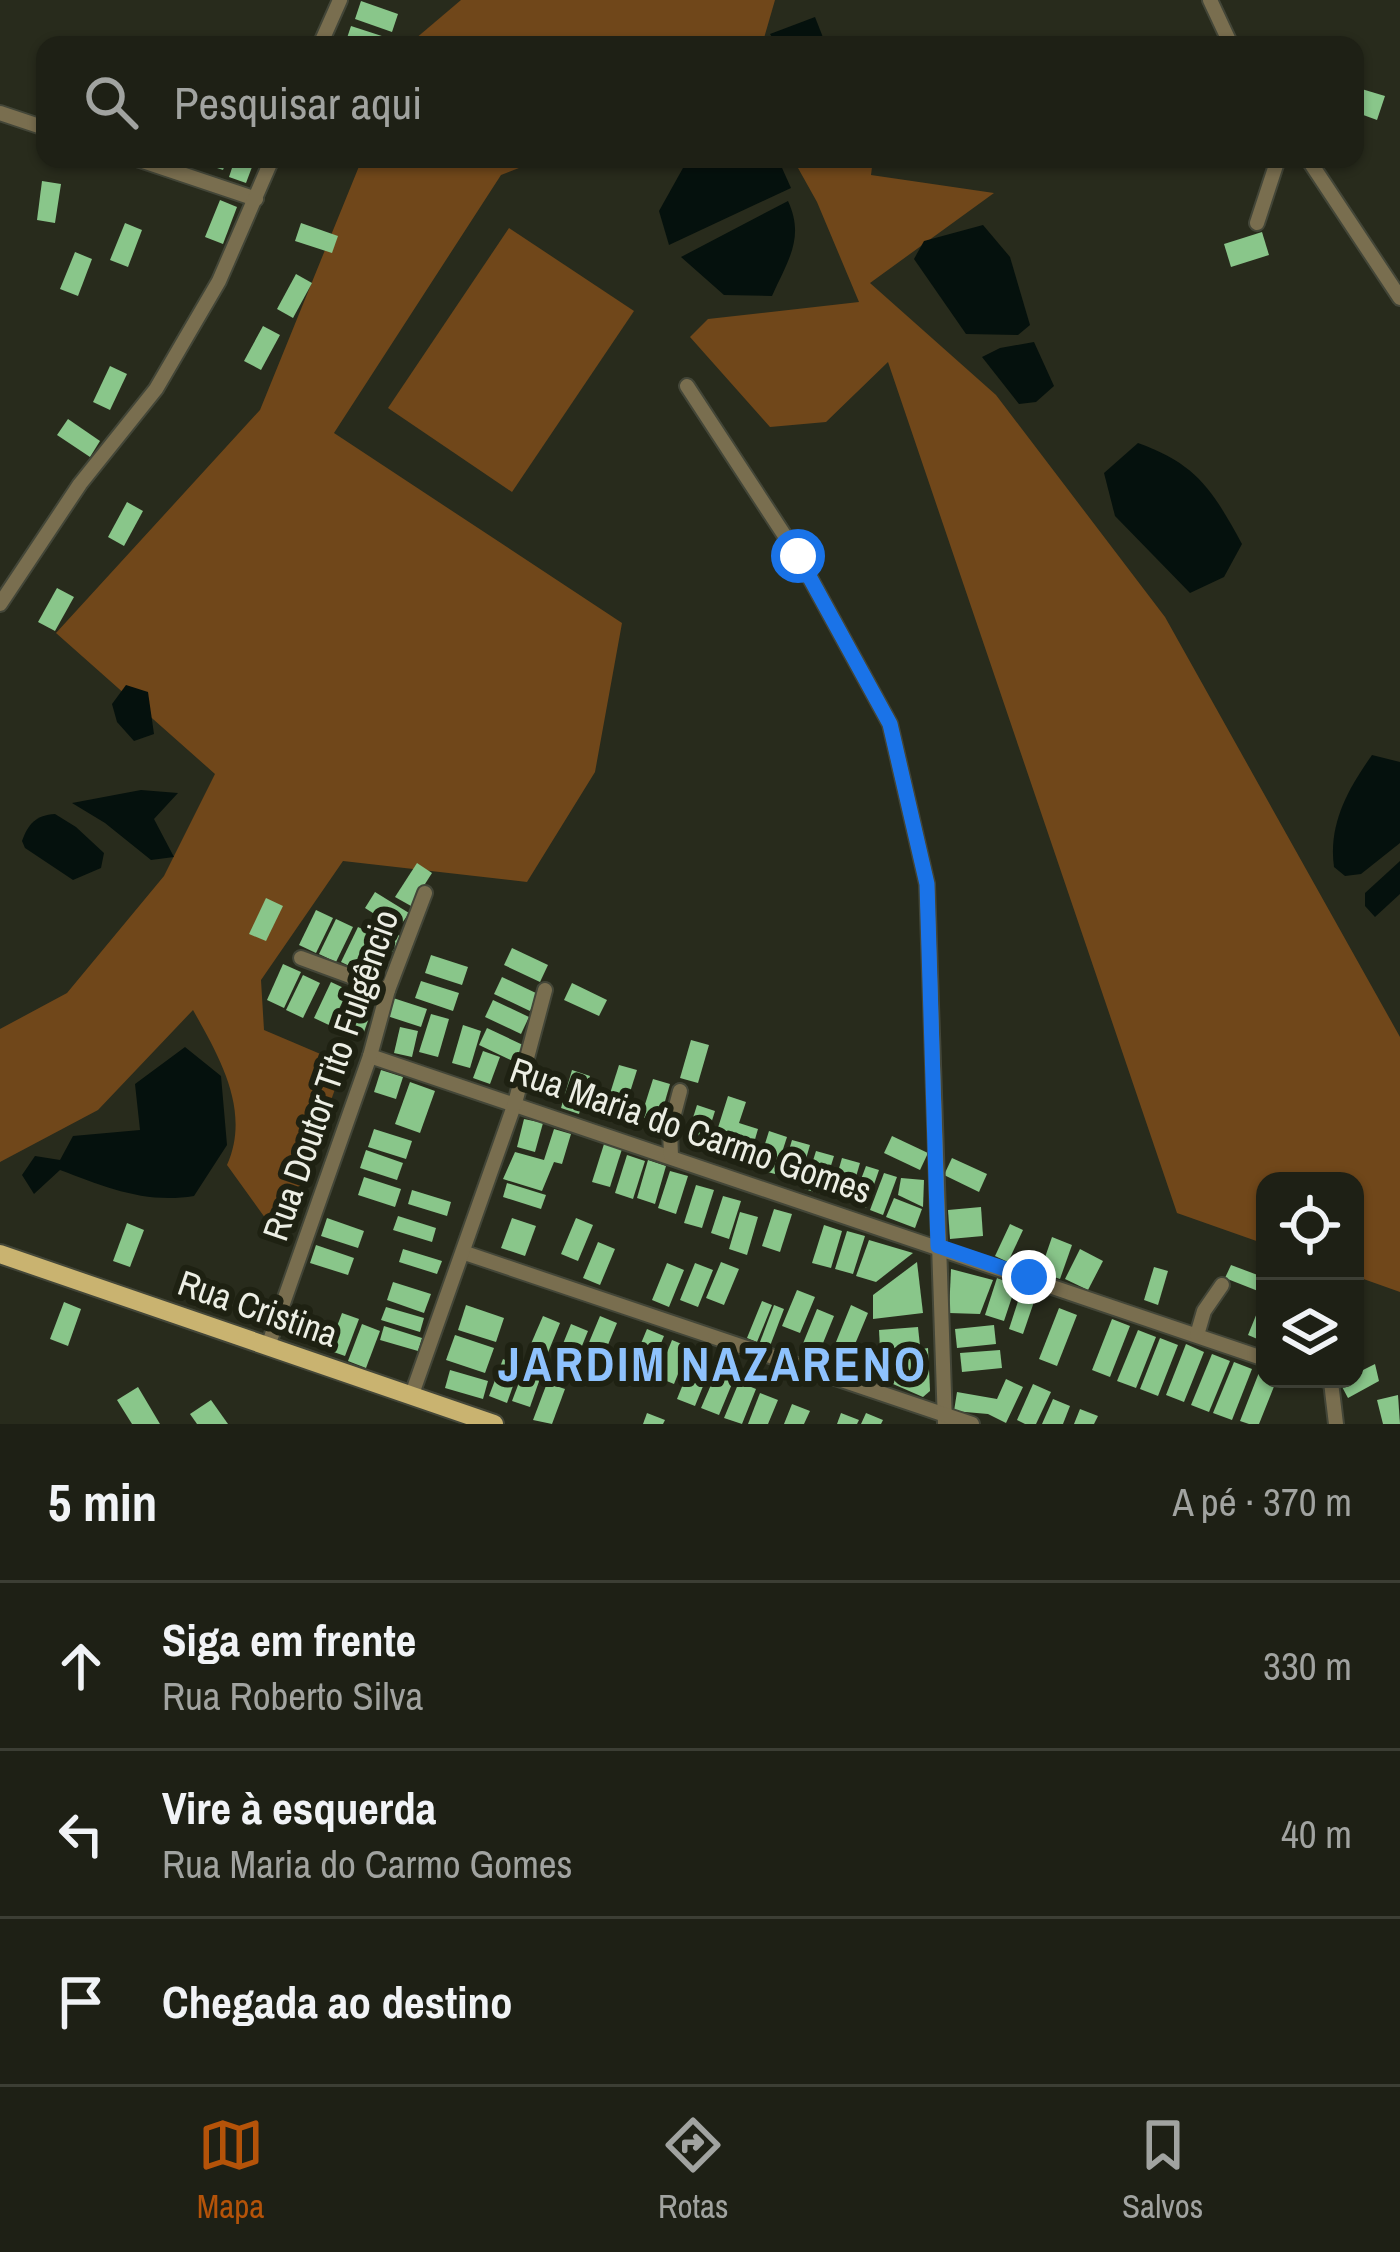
<!DOCTYPE html>
<html lang="pt">
<head>
<meta charset="utf-8">
<style>
  :root { --surface:#1e2015; --page:#2b2d22; --text:#f1f3f6; --muted:#a1a3a0; --line:#3c3e34; --accent:#b45309 }
  body { margin:0; font-family:"Archivo Narrow",sans-serif; background:var(--page); color:var(--text) }
  .controls { position:absolute; right:36px; bottom:36px; display:grid; overflow:hidden; border-radius:24px; box-shadow:0 3px 9px #0004 }
  .controls button { width:108px; height:108px; display:grid; place-items:center; padding:0; border:0; border-bottom:3px solid var(--line); background:var(--surface); color:var(--text); font:60px sans-serif }
  .stop { position:absolute; width:36px; height:36px; margin:-27px; border:9px solid #1a73e8; border-radius:50%; background:#fff }
  .stop.end { background:#1a73e8; border-color:#fff; box-shadow:0 3px 12px #0008 }
  .list { margin:0; padding:0; list-style:none }
  h2 { display:flex; justify-content:space-between; align-items:center; height:156px; margin:0; padding:0 48px; font-size:51px }
  h2 small { font-size:39px; font-weight:400; color:var(--muted) }
  .list li { display:grid; grid-template-columns:78px 1fr auto; gap:36px; align-items:center; box-sizing:border-box; height:168px; padding:0 48px; border-top:3px solid var(--line) }
  .list b { display:block; font-size:45px; white-space:nowrap }
  .list p { margin:0; font-size:39px; white-space:nowrap; color:var(--muted) }
  .list em { font-size:39px; font-style:normal; color:var(--muted) }
  .icon { flex:none; width:66px; height:66px; fill:none; stroke:currentColor; stroke-width:2; stroke-linecap:round; stroke-linejoin:round }
  .map { position:relative; flex:none; width:1400px; height:1424px; overflow:hidden }
  .search { position:absolute; background:var(--surface); box-shadow:0 3px 9px #0004; left:36px; right:36px; top:36px; height:132px; display:flex; align-items:center; gap:30px; box-sizing:border-box; padding:0 42px; border-radius:24px; color:var(--muted); font-size:45px }
  .sheet { height:660px; background:var(--surface) }
  nav { display:flex; justify-content:space-around; align-items:center; box-sizing:border-box; height:168px; border-top:3px solid var(--line); background:var(--surface); font-size:33px; color:var(--muted) }
  nav a { display:grid; justify-items:center; gap:6px }
  nav .on { color:var(--accent) }
  .map>svg:first-child { display:block }
  .green { fill:#70471a }
  .water { fill:#05110d }
  .building { fill:#89c68a }
  .lines { fill:none; stroke-linecap:round; stroke-linejoin:round }
  .minor-casing { stroke:#434638; stroke-width:18 }
  .major-casing { stroke:#434638; stroke-width:22 }
  .minor { stroke:#796e4f; stroke-width:14 }
  .major { stroke:#c9b370; stroke-width:18 }
  .route { stroke:#1a73e8; stroke-width:15 }
  .labels { text-anchor:middle; dominant-baseline:central; stroke-width:12; stroke-linejoin:round; paint-order:stroke }
  .street-label { font-size:36px; fill:#eceee4; stroke:#1e2112 }
  .district-label { font-size:48px; font-weight:bold; letter-spacing:3px; fill:#8ec2fd; stroke:#1e2112 }
</style>
</head>
<body>
<div class="map">
<svg width="1400" height="1424" viewBox="0 0 1400 1424">
  <rect width="100%" height="100%" fill="#282b1c"/>
  <!-- green -->
  <g class="green">
    <polygon points="461,0 775,0 762,45 408,45"/>
    <path d="M362,159H542L501,175L334,433L622,623L595,772L527,882L343,861L261,980L264,1030L344,1064L281,1240L227,1165C251,1111 220,1058 193,1010L98,1110L0,1162V1029L67,993L164,876L215,774L56,633L260,410Z"/>
    <polygon points="793,159 873,159 871,175 994,193 870,283 996,395 1165,617 1400,1037 1400,1292 1355,1276 1355,1181 1265,1181 1265,1244 1177,1213 888,362 826,422 770,427 690,337 708,319 859,302 817,202"/>
    <polygon points="509,228 634,311 512,492 388,408"/>
  </g>
  <!-- water -->
  <g class="water">
    <polygon points="815,17 826,45 777,45 770,34"/>
    <polygon points="688,159 778,159 791,188 669,245 659,211"/>
    <path d="M788,201C805,238 788,260 772,296L724,295L681,257Z"/>
    <polygon points="983,225 1010,257 1030,325 1018,335 966,334 914,259 924,241"/>
    <polygon points="1034,342 1054,386 1036,402 1019,404 982,357 1000,348"/>
    <path d="M1138,443C1197,464 1213,491 1242,544L1224,577L1190,593L1115,516L1104,473Z"/>
    <polygon points="126,685 148,692 154,734 134,741 117,722 112,704"/>
    <path d="M1372,755L1400,762V843L1361,874L1345,876L1334,867C1328,824 1348,789 1372,755Z"/>
    <polygon points="141,790 178,793 154,819 174,857 151,860 105,823 72,803"/>
    <path d="M55,814L76,827L104,853L101,868L73,880L25,848L22,841C28,824 36,815 55,814Z"/>
    <polygon points="1400,861 1400,894 1375,917 1365,906 1365,893"/>
    <path d="M185,1047L221,1076L227,1145L194,1196C145,1204 105,1187 60,1170L34,1194L22,1175L35,1156L60,1160L73,1136L140,1130L135,1084Z"/>
  </g>
  <!-- building -->
  <g class="building">
    <polygon points="361,1 398,14 392,32 355,19"/>
    <polygon points="351,26 388,38 386,45 345,44"/>
    <polygon points="1355,87 1385,96 1377,120 1355,112"/>
    <polygon points="207,159 227,159 223,170 205,164"/>
    <polygon points="235,159 255,159 246,183 229,177"/>
    <polygon points="42,181 61,184 55,223 37,220"/>
    <polygon points="220,200 237,207 223,244 205,237"/>
    <polygon points="125,223 142,230 128,267 110,260"/>
    <polygon points="301,223 338,236 332,253 295,241"/>
    <polygon points="1262,232 1269,255 1231,267 1224,244"/>
    <polygon points="75,252 92,259 78,296 60,289"/>
    <polygon points="296,274 312,283 293,318 277,309"/>
    <polygon points="263,326 280,335 261,370 244,361"/>
    <polygon points="110,366 127,374 110,410 93,402"/>
    <polygon points="68,419 100,441 90,457 57,435"/>
    <polygon points="127,502 143,511 124,546 108,537"/>
    <polygon points="57,588 74,597 55,631 38,622"/>
    <polygon points="417,863 432,873 411,906 395,897"/>
    <polygon points="375,892 409,913 398,929 365,908"/>
    <polygon points="266,898 283,906 266,941 249,934"/>
    <polygon points="316,910 333,918 316,953 299,945"/>
    <polygon points="336,919 353,927 336,962 319,954"/>
    <polygon points="358,927 375,935 358,970 341,962"/>
    <polygon points="386,927 401,937 392,952 377,942"/>
    <polygon points="512,948 548,965 540,982 504,965"/>
    <polygon points="373,949 388,958 379,973 364,964"/>
    <polygon points="431,955 468,967 462,985 425,973"/>
    <polygon points="283,964 301,972 284,1008 267,1000"/>
    <polygon points="303,975 320,983 303,1018 286,1010"/>
    <polygon points="502,977 538,994 530,1011 494,994"/>
    <polygon points="421,981 459,993 453,1011 415,998"/>
    <polygon points="331,982 348,990 331,1026 314,1018"/>
    <polygon points="572,983 607,1000 599,1016 564,1000"/>
    <polygon points="390,997 427,1009 421,1027 384,1015"/>
    <polygon points="493,1000 529,1017 521,1034 485,1017"/>
    <polygon points="353,1009 370,1015 364,1032 347,1026"/>
    <polygon points="431,1014 449,1019 438,1057 419,1052"/>
    <polygon points="463,1025 481,1031 470,1068 452,1063"/>
    <polygon points="400,1027 418,1031 412,1057 394,1053"/>
    <polygon points="487,1028 523,1045 515,1062 479,1045"/>
    <polygon points="691,1040 709,1045 698,1083 680,1078"/>
    <polygon points="483,1051 500,1057 490,1084 473,1078"/>
    <polygon points="619,1065 637,1070 625,1108 607,1103"/>
    <polygon points="381,1070 403,1077 396,1099 374,1092"/>
    <polygon points="572,1070 590,1076 579,1114 561,1108"/>
    <polygon points="653,1079 670,1084 659,1122 641,1117"/>
    <polygon points="410,1082 435,1091 420,1133 395,1124"/>
    <polygon points="728,1096 746,1102 739,1123 758,1129 747,1167 729,1162 735,1140 716,1134"/>
    <polygon points="697,1105 715,1111 703,1149 685,1143"/>
    <polygon points="524,1119 543,1123 535,1152 517,1147"/>
    <polygon points="374,1129 412,1141 406,1159 368,1147"/>
    <polygon points="554,1129 571,1134 562,1164 554,1162 542,1191 503,1179 515,1152 544,1160"/>
    <polygon points="769,1131 787,1137 775,1174 757,1169"/>
    <polygon points="892,1136 928,1153 920,1170 884,1153"/>
    <polygon points="792,1140 810,1145 799,1183 781,1177"/>
    <polygon points="604,1144 622,1149 610,1187 592,1182"/>
    <polygon points="366,1150 403,1163 397,1180 360,1168"/>
    <polygon points="816,1151 834,1156 822,1194 804,1189"/>
    <polygon points="627,1155 645,1161 633,1199 615,1193"/>
    <polygon points="842,1158 860,1163 849,1201 831,1196"/>
    <polygon points="952,1158 987,1174 979,1192 944,1175"/>
    <polygon points="648,1160 666,1166 655,1204 637,1198"/>
    <polygon points="866,1166 879,1170 866,1208 852,1203"/>
    <polygon points="670,1171 688,1176 676,1214 658,1208"/>
    <polygon points="884,1173 897,1177 883,1215 870,1210"/>
    <polygon points="364,1177 401,1189 395,1207 358,1195"/>
    <polygon points="901,1178 924,1180 923,1207 898,1195"/>
    <polygon points="507,1183 546,1195 541,1209 503,1197"/>
    <polygon points="696,1185 714,1190 702,1228 684,1223"/>
    <polygon points="412,1190 451,1202 447,1216 408,1204"/>
    <polygon points="723,1196 741,1201 729,1239 711,1233"/>
    <polygon points="894,1198 922,1209 915,1228 886,1217"/>
    <polygon points="981,1207 983,1236 950,1239 948,1210"/>
    <polygon points="774,1209 792,1214 780,1252 762,1246"/>
    <polygon points="740,1212 758,1217 747,1255 729,1249"/>
    <polygon points="398,1216 436,1228 432,1242 393,1230"/>
    <polygon points="327,1218 364,1231 358,1248 321,1236"/>
    <polygon points="512,1218 536,1226 525,1256 501,1248"/>
    <polygon points="576,1218 593,1225 578,1261 561,1254"/>
    <polygon points="127,1223 144,1230 130,1267 113,1261"/>
    <polygon points="1010,1224 1023,1230 1008,1262 995,1256"/>
    <polygon points="824,1225 842,1231 831,1268 812,1263"/>
    <polygon points="847,1231 865,1236 853,1274 835,1269"/>
    <polygon points="1052,1237 1072,1245 1060,1279 1040,1272"/>
    <polygon points="869,1240 913,1253 876,1282 856,1276"/>
    <polygon points="598,1242 615,1249 600,1285 583,1278"/>
    <polygon points="316,1245 354,1258 348,1275 310,1263"/>
    <polygon points="403,1249 442,1261 437,1274 399,1262"/>
    <polygon points="1080,1249 1103,1261 1088,1290 1065,1279"/>
    <polygon points="721,1262 739,1269 724,1305 706,1298"/>
    <polygon points="917,1262 923,1313 873,1319 873,1295"/>
    <polygon points="667,1263 684,1270 669,1307 652,1300"/>
    <polygon points="695,1263 713,1270 698,1307 680,1300"/>
    <polygon points="1231,1265 1263,1277 1258,1291 1225,1278"/>
    <polygon points="1154,1267 1168,1271 1158,1305 1144,1300"/>
    <polygon points="951,1269 993,1280 980,1314 949,1313"/>
    <polygon points="997,1278 1016,1285 1004,1321 985,1315"/>
    <polygon points="393,1282 431,1294 424,1313 387,1300"/>
    <polygon points="1022,1289 1037,1293 1023,1334 1009,1329"/>
    <polygon points="797,1290 815,1297 800,1333 782,1326"/>
    <polygon points="762,1301 772,1305 757,1342 747,1338"/>
    <polygon points="64,1302 81,1309 68,1346 50,1339"/>
    <polygon points="1261,1303 1265,1305 1262,1341 1248,1335"/>
    <polygon points="466,1305 504,1318 496,1342 458,1330"/>
    <polygon points="774,1305 784,1309 770,1346 760,1342"/>
    <polygon points="851,1305 868,1313 853,1349 836,1342"/>
    <polygon points="386,1307 424,1318 420,1332 381,1320"/>
    <polygon points="1059,1308 1077,1315 1057,1366 1039,1359"/>
    <polygon points="817,1309 834,1316 819,1353 802,1346"/>
    <polygon points="342,1313 359,1319 345,1356 328,1350"/>
    <polygon points="543,1316 560,1323 545,1360 527,1353"/>
    <polygon points="600,1316 617,1323 602,1359 585,1352"/>
    <polygon points="1112,1319 1130,1326 1110,1377 1092,1370"/>
    <polygon points="362,1324 380,1331 366,1368 348,1361"/>
    <polygon points="571,1324 588,1331 573,1368 556,1361"/>
    <polygon points="994,1325 996,1344 957,1348 955,1329"/>
    <polygon points="384,1326 422,1338 418,1351 380,1340"/>
    <polygon points="918,1327 920,1346 880,1349 879,1330"/>
    <polygon points="647,1329 664,1336 649,1372 632,1365"/>
    <polygon points="1138,1330 1156,1337 1136,1388 1117,1381"/>
    <polygon points="455,1335 494,1348 485,1373 446,1360"/>
    <polygon points="1160,1338 1178,1345 1158,1396 1140,1389"/>
    <polygon points="672,1340 689,1347 674,1384 657,1377"/>
    <polygon points="1186,1344 1204,1352 1184,1402 1166,1395"/>
    <polygon points="928,1348 930,1391 923,1397 893,1384 905,1352"/>
    <polygon points="1000,1350 1002,1368 962,1372 960,1353"/>
    <polygon points="903,1351 888,1388 871,1381 879,1354"/>
    <polygon points="859,1352 877,1354 869,1378 852,1371"/>
    <polygon points="1212,1354 1230,1361 1209,1412 1191,1405"/>
    <polygon points="503,1359 520,1366 507,1403 489,1396"/>
    <polygon points="692,1362 710,1369 695,1406 677,1399"/>
    <polygon points="1234,1362 1252,1369 1232,1420 1213,1413"/>
    <polygon points="526,1364 543,1370 530,1407 512,1401"/>
    <polygon points="1375,1364 1379,1381 1348,1398 1340,1383 1355,1379 1355,1374"/>
    <polygon points="450,1370 488,1381 483,1399 445,1388"/>
    <polygon points="1260,1370 1265,1372 1265,1379 1277,1379 1259,1424 1249,1424 1240,1421"/>
    <polygon points="717,1371 734,1379 719,1415 701,1408"/>
    <polygon points="1006,1379 1023,1387 1006,1423 988,1414 954,1411 957,1392 997,1399"/>
    <polygon points="739,1382 756,1389 742,1424 724,1418"/>
    <polygon points="547,1383 565,1389 552,1424 533,1420"/>
    <polygon points="1033,1384 1051,1392 1036,1424 1025,1424 1017,1420"/>
    <polygon points="138,1387 160,1424 132,1424 117,1400"/>
    <polygon points="760,1393 778,1400 768,1424 748,1424"/>
    <polygon points="1398,1395 1400,1424 1383,1424 1377,1400"/>
    <polygon points="1053,1399 1070,1406 1063,1424 1042,1424"/>
    <polygon points="211,1400 228,1424 197,1424 190,1414"/>
    <polygon points="792,1404 810,1411 804,1424 784,1424"/>
    <polygon points="1080,1409 1098,1416 1094,1424 1074,1424"/>
    <polygon points="647,1413 665,1420 663,1424 643,1424"/>
    <polygon points="841,1413 859,1420 857,1424 837,1424"/>
    <polygon points="866,1413 883,1420 881,1424 861,1424"/>
  </g>
  <g class="lines">
    <defs>
      <g id="minor">
        <polyline points="1210,0 1231,45"/>
        <polyline points="320,45 340,0"/>
        <polyline points="0,113 45,128"/>
        <polyline points="137,159 256,199"/>
        <polyline points="1308,159 1400,298"/>
        <polyline points="1257,223 1278,159"/>
        <polyline points="687,386 798,556 890,724 927,884 945,1424"/>
        <polyline points="0,604 80,484 156,389 219,281 272,159"/>
        <polyline points="301,958 388,990"/>
        <polyline points="370,1056 1265,1359"/>
        <polyline points="671,1156 670,1129 680,1091"/>
        <polyline points="465,1253 972,1424"/>
        <polyline points="1197,1335 1204,1311 1222,1285"/>
        <polyline points="268,1346 370,1056 388,990 425,893"/>
        <polyline points="1323,1379 1331,1382 1336,1424"/>
        <polyline points="411,1397 515,1103 545,990"/>
      </g>
      <polyline id="major" points="0,1254 494,1424"/>
    </defs>
    <!-- minor casing -->
    <use href="#minor" class="minor-casing"/>
    <!-- major casing -->
    <use href="#major" class="major-casing"/>
    <!-- minor -->
    <use href="#minor" class="minor"/>
    <!-- major -->
    <use href="#major" class="major"/>
  </g>
  <g class="lines">
    <!-- route -->
    <polyline class="route" points="798,556 890,724 927,884 938,1246 1029,1277"/>
  </g>
  <g class="labels">
    <!-- street labels -->
    <g class="street-label">
      <text transform="translate(330 1075) rotate(-71)">Rua Doutor Tito Fulgêncio</text>
      <text transform="translate(691 1130) rotate(19)">Rua Maria do Carmo Gomes</text>
      <text transform="translate(258 1308) rotate(19)">Rua Cristina</text>
    </g>
    <!-- district labels -->
    <g class="district-label">
      <text x="713" y="1363">JARDIM NAZARENO</text>
    </g>
  </g>
</svg>
<div class="controls">
<button><svg class="icon" aria-label="locate" viewBox="0 0 24 24"><circle cx="12" cy="12" r="6"/><path d="M12 2v4M12 18v4M2 12h4M18 12h4"/></svg></button>
<button><svg class="icon" aria-label="layers" viewBox="0 0 24 24"><path d="M12 4l9 5-9 5-9-5zM3 14l9 5 9-5"/></svg></button>
</div>
<div class="stop" style="left:798px;top:556px"></div>
<div class="stop end" style="left:1029px;top:1277px"></div>
<div class="search"><svg class="icon" aria-label="search" viewBox="0 0 24 24"><circle cx="10" cy="10" r="6"/><path d="M15 15l6 6"/></svg>Pesquisar aqui</div>
</div>
<section class="sheet">
<h2>5 min<small>A pé · 370 m</small></h2>
<ul class="list">
<li><svg class="icon" aria-label="ahead" viewBox="0 0 24 24"><path d="M12 20V5M6 11l6-6 6 6"/></svg><div><b>Siga em frente</b><p>Rua Roberto Silva</p></div><em>330 m</em></li>
<li><svg class="icon" aria-label="left" viewBox="0 0 24 24"><path d="M17 20v-9H6M10 6l-5 5 5 5"/></svg><div><b>Vire à esquerda</b><p>Rua Maria do Carmo Gomes</p></div><em>40 m</em></li>
<li><svg class="icon" aria-label="arrive" viewBox="0 0 24 24"><path d="M6 21V4h12l-3 4 3 4H6"/></svg><div><b>Chegada ao destino</b></div></li>
</ul>
</section>
<nav>
<a class="on"><svg class="icon" aria-label="map" viewBox="0 0 24 24"><path d="M3 6l6-2 6 2 6-2v14l-6 2-6-2-6 2zM9 4v14M15 6v14"/></svg>Mapa</a>
<a><svg class="icon" aria-label="directions" viewBox="0 0 24 24"><path d="M12 3l9 9-9 9-9-9zM9 14v-3h6M13 9l2 2-2 2"/></svg>Rotas</a>
<a><svg class="icon" aria-label="saved" viewBox="0 0 24 24"><path d="M7 4h10v16l-5-4-5 4z"/></svg>Salvos</a>
</nav>
</body>
</html>
